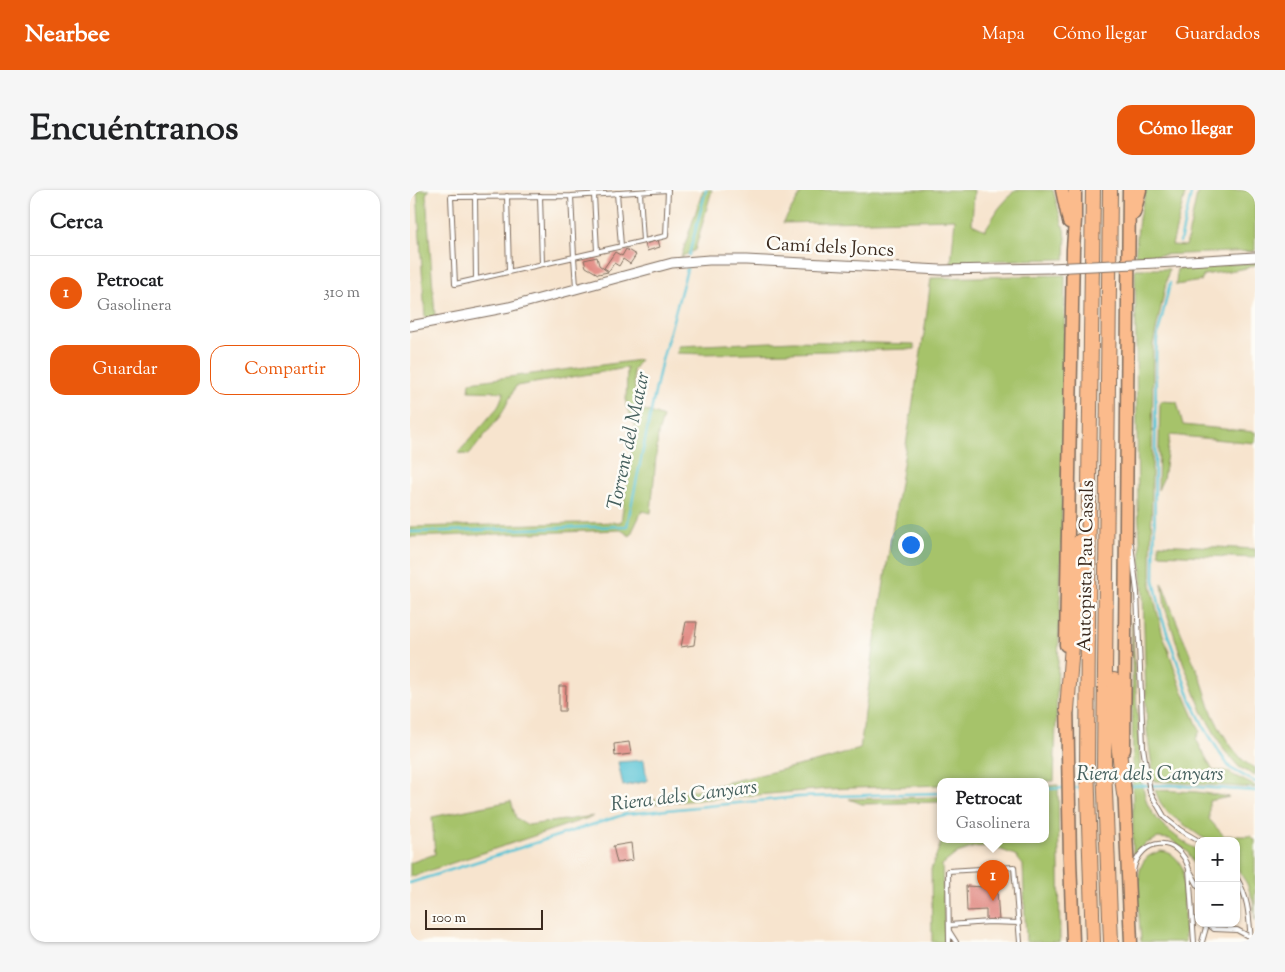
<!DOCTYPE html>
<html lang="es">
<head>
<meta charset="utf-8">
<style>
  :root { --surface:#fff; --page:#f6f6f6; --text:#202124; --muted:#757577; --line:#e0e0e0; --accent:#ea580c }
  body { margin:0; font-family:"Sorts Mill Goudy",serif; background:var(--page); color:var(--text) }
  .controls { position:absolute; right:15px; bottom:15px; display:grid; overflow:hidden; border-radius:10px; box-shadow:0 1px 4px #0004 }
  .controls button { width:45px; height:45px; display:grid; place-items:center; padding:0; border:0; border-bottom:1px solid var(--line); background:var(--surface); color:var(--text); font:25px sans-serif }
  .scale { position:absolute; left:15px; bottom:12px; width:118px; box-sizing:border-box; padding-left:5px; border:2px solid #3b2a1e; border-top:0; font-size:14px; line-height:18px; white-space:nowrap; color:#3b2a1e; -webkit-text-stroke:4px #fdfcf7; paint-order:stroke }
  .you { position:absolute; left:500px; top:354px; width:18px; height:18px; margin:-12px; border:4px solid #fff; border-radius:50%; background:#1a73e8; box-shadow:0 0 0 8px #1a73e833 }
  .badge { display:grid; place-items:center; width:32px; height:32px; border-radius:50%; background:var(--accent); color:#fff; font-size:16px; font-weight:700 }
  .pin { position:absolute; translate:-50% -41px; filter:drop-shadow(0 1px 2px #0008) }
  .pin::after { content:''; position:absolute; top:26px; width:18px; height:15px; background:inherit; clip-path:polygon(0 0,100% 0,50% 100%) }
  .popup { position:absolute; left:527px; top:588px; width:112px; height:65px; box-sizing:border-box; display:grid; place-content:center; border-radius:10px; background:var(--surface); filter:drop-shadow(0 1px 4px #0005); font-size:16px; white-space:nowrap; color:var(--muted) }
  .popup b { font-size:19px; color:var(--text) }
  .popup::after { content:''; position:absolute; left:50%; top:100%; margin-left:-10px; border:10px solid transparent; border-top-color:var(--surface) }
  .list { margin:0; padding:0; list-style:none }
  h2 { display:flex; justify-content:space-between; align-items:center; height:65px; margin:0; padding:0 20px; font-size:21px }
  h2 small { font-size:16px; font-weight:400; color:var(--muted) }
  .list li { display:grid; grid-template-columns:32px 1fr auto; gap:15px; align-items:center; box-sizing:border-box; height:75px; padding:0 20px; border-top:1px solid var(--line) }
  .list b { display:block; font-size:19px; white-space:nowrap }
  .list p { margin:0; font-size:16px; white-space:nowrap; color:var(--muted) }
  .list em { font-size:16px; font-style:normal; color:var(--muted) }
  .actions { display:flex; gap:10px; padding:15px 20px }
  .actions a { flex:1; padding:11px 0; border:1px solid var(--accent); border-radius:15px; text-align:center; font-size:18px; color:var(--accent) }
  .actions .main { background:var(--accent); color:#fff }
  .map { position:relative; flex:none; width:845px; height:752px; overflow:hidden; border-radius:15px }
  header { display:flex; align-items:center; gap:30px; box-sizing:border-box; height:70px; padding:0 25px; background:var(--accent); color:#fff }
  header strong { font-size:24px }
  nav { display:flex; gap:28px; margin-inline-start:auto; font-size:18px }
  .intro { display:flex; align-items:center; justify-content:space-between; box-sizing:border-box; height:120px; padding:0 30px }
  h1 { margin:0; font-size:35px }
  .button { padding:12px 22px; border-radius:15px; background:var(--accent); color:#fff; font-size:18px; font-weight:700 }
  main { display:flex; gap:30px; padding:0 30px }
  aside { flex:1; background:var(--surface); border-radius:15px; box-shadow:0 1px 4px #0004 }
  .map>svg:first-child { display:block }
  .green { fill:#a6c36a; stroke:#707644 }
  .water { fill:#5ac4d5; stroke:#4a777a }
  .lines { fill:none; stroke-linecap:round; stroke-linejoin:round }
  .stream { stroke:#5ac4d5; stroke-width:2.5 }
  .building { fill:#e18a83 }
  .service-casing { stroke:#7d6b5c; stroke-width:6 }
  .tertiary-casing { stroke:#7d6b5c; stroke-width:11 }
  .trunk-casing { stroke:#7d6b5c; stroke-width:15 }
  .motorway-casing { stroke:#7d6b5c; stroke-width:16 }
  .service { stroke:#fff; stroke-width:4 }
  .tertiary { stroke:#fff; stroke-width:9 }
  .trunk { stroke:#fbbb8c; stroke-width:12 }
  .motorway { stroke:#fbbb8c; stroke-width:14 }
  .tertiary-bridge-casing { stroke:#7d6b5c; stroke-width:11; stroke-linecap:butt }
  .tertiary-bridge { stroke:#fff; stroke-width:9 }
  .labels { text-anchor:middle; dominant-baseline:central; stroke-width:5; stroke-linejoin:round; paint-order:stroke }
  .street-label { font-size:19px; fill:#3b2a1e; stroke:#fdfcf7 }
  .water-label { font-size:20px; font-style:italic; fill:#46605e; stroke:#fdfcf7 }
</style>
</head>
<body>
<header>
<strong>Nearbee</strong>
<nav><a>Mapa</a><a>Cómo llegar</a><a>Guardados</a></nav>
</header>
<div class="intro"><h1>Encuéntranos</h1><a class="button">Cómo llegar</a></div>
<main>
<aside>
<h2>Cerca<small></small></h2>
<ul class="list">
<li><span class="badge">1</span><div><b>Petrocat</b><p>Gasolinera</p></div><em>310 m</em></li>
</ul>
<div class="actions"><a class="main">Guardar</a><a>Compartir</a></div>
</aside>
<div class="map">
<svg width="845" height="752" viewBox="0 0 845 752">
  <rect width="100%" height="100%" fill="#fdfcf7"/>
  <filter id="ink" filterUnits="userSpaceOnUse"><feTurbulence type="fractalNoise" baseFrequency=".02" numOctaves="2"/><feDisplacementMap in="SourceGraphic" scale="10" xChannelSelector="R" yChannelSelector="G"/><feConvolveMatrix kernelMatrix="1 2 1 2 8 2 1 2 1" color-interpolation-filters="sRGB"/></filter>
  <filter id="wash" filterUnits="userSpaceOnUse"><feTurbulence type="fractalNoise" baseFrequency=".0096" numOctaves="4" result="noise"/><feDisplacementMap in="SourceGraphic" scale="20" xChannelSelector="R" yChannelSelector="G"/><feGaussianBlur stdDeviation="1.12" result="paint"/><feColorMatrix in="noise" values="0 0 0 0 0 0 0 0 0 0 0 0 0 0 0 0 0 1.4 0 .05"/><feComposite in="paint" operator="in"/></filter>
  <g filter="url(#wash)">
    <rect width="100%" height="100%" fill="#f7e4ce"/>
    <!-- green -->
    <g class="green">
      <polygon points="7,0 19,0 16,4 25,126 15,128"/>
      <polygon points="293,0 302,0 285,60 271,67"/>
      <polygon points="393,0 564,0 562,34 575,40 589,18 605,0 643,0 656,47 655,69 556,71 541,74 545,29 373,33"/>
      <polygon points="736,0 776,0 762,55 776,56 788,0 845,0 845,61 725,66 729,28"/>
      <polygon points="845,72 845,75 837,78 794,85 791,91 766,95 767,79"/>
      <polygon points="725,79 759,79 743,155 741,395 752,442 771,497 790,541 786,549 803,581 815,581 845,596 845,598 744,591 737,541 733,404 728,316"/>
      <polygon points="655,85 651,387 644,591 530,592 530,595 417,599 218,616 413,570 450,559 467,436 515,137 521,88"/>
      <polygon points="384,151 504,154 505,159 294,164 267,163 269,156"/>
      <polygon points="230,170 223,181 227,217 253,227 248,244 241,323 232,321 220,346 211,340 0,347 0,337 211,332 225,236 216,216 217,178 106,196 91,225 59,265 48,263 88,217 94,202 59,201 60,192"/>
      <polygon points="750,211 767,212 773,235 845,242 845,253 760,245 753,289 748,300"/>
      <polygon points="749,354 845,359 845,368 749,364"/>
      <path d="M752,393C764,427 778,459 792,492C796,503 798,514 803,525C810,540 828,572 845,578V586L829,577L814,560L792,521L773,472L755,417Z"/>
      <path d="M722,432L731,590C733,598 735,606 737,613C746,634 770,650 789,661V685L778,662L760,649L748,648L737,653L723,664Z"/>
      <polygon points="648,595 650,752 616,752 613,675 605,665 581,656 564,657 547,663 532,675 535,752 522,752 521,679 532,650 636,650 636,596"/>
      <polygon points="745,600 787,602 819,607 799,611 799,629 814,646 841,646 845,650 845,732 843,711 837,694 826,676 826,651 799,651 790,646 758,623 750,612"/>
      <polygon points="530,607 530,612 452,614 439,609"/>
      <polygon points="101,611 106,628 118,635 184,626 0,687 0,673 25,664 22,627"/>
      <path d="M750,661C762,662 767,667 773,679L775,752H731C730,733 723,685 734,671C738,665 743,664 750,661Z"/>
    </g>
    <!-- water -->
    <polygon class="water" points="234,570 237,591 213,596 208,572"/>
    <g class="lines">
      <!-- stream -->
      <g class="stream">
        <polyline points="770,52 782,0"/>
        <polyline points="279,65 296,0"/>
        <polyline points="760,93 747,148 746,161 744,390 752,428 780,508 793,535 811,565 820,578 845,592"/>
        <polyline points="0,342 217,336 251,174 277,79"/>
        <polyline points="717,596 761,595 845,601"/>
        <polyline points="662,598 674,598"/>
        <polyline points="636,599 654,598"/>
        <polyline points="0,693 216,624 388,607 530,603"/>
      </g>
    </g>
    <g id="blocks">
      <!-- building -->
      <g class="building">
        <polygon points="248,50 250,57 237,61 235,54"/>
        <polygon points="216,59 226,65 220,74 213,69 209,76 204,73 199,81 194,78 205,62 212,66"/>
        <polygon points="187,67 189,75 198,82 188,84 176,77 174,70"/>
        <polygon points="276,432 287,432 284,455 271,457"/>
        <polygon points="149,496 156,496 155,521 149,521"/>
        <polygon points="219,552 221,564 205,566 204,554"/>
        <polygon points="221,653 223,670 207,673 203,656"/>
        <polygon points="574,685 586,685 589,731 576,731 576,720 557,721 556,696 574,697"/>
      </g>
    </g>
  </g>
  <g filter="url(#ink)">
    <use href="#blocks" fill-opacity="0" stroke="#7d6b5c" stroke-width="1"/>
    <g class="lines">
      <defs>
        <g id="service">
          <polyline points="230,2 233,51"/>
          <polyline points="207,3 211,56"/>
          <polyline points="184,5 187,61"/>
          <polyline points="65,6 66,89"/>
          <polyline points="97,6 99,81"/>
          <polyline points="130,6 132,74"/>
          <polyline points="161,6 164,67 45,94 41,7 161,6 258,0 256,46 164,67 166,97"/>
          <polyline points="721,354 727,402 733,557 740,602 755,628 770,640 789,651"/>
          <path d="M723,681C730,646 769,644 779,679L784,752"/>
          <polyline points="780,681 789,697"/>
          <path d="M826,687C839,708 839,728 841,752"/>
          <polyline points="797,733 804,739 827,740 840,747"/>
          <polyline points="539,735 579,732 609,733"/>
          <polyline points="539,741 546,752"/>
          <polyline points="539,752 538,681 604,677 610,752"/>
          <polyline points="792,752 797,734"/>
        </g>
        <g id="tertiary">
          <polyline points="746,73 845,67"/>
          <polyline points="0,136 99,117 262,73 299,70 336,70 531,80 640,78"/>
        </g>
        <g id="trunk">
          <polyline points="652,0 659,32"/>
          <polyline points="724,23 730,0"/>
          <polyline points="656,455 663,59 665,30 665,0"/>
          <polyline points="657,510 660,668 663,752"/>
          <polyline points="714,560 719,0"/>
          <polyline points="714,595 721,752"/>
        </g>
        <g id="motorway">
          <polyline points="700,0 694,577 701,752"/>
          <polyline points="704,490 705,526 714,604"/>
          <polyline points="657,520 670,351"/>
          <polyline points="683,752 677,575 679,296 683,0"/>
        </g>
      </defs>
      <!-- service casing -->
      <use href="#service" class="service-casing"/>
      <!-- tertiary casing -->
      <use href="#tertiary" class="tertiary-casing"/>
      <!-- trunk casing -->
      <use href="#trunk" class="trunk-casing"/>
      <!-- motorway casing -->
      <use href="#motorway" class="motorway-casing"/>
      <!-- service -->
      <use href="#service" class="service"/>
      <!-- tertiary -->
      <use href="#tertiary" class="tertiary"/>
      <!-- trunk -->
      <use href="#trunk" class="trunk"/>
      <!-- motorway -->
      <use href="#motorway" class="motorway"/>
      <defs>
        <polyline id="tertiary-bridge" points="640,78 746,73"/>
      </defs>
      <!-- tertiary-bridge casing -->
      <use href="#tertiary-bridge" class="tertiary-bridge-casing"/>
      <!-- tertiary-bridge -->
      <use href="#tertiary-bridge" class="tertiary-bridge"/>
    </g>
  </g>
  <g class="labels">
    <!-- street labels -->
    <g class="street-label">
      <text transform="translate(420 58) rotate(3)">Camí dels Joncs</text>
      <text transform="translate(677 376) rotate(-89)">Autopista Pau Casals</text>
    </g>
    <!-- water labels -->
    <g class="water-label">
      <text transform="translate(220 251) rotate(-78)">Torrent del Matar</text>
      <text x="740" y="585">Riera dels Canyars</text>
      <text transform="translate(274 607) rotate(-7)">Riera dels Canyars</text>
    </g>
  </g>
</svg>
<div class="controls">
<button>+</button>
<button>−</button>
</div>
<div class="scale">100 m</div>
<div class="you"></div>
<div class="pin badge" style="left:583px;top:711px">1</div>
<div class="popup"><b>Petrocat</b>Gasolinera</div>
</div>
</main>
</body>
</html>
